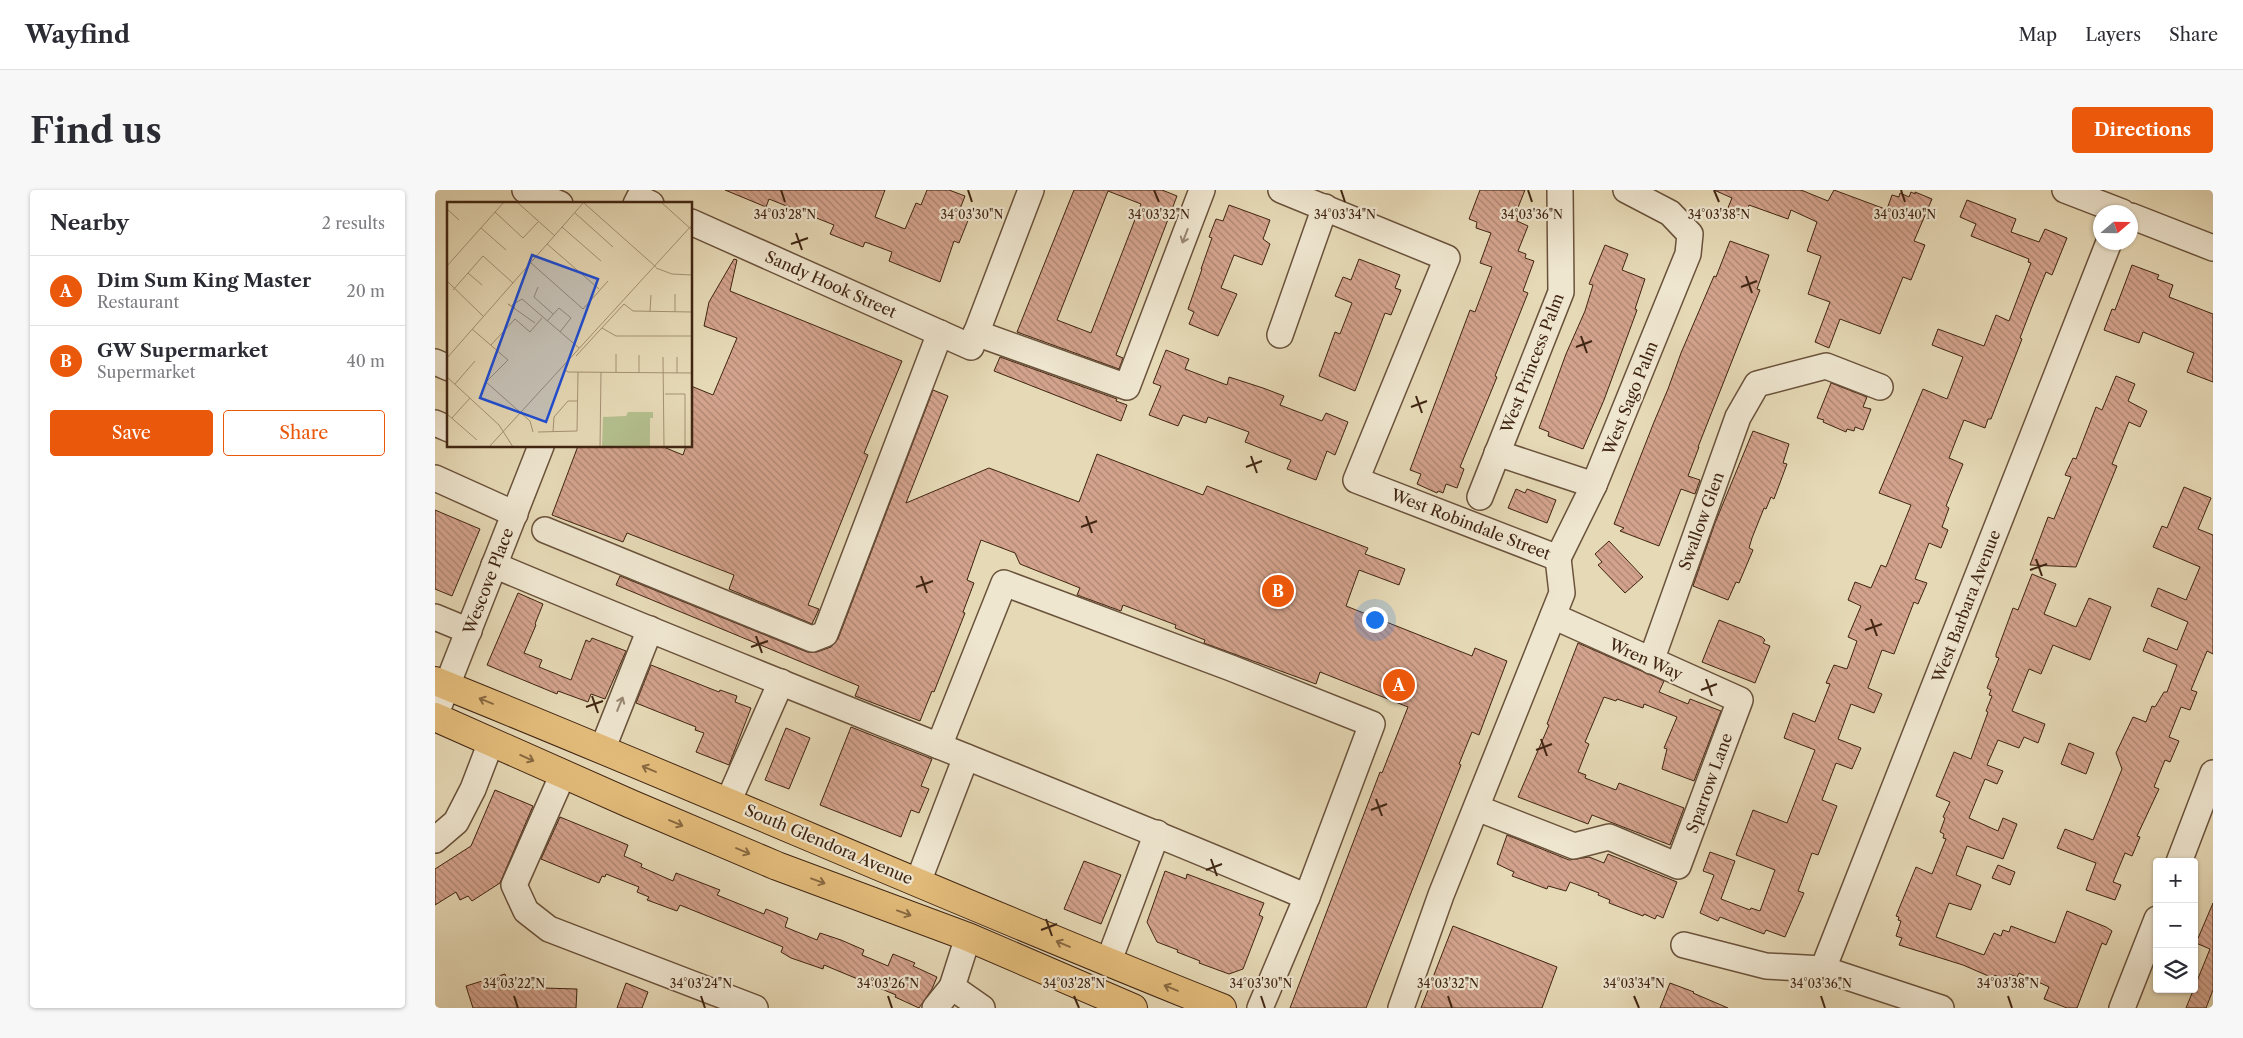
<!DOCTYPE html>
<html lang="en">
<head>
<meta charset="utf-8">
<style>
  :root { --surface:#fff; --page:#f7f7f7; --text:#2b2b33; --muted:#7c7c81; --line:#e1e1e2; --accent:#ea580c }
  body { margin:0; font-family:"Libre Caslon Text",serif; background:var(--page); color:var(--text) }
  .controls { position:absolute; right:15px; bottom:15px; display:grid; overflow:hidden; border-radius:5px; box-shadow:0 1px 4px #0004 }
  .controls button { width:45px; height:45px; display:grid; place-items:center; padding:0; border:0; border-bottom:1px solid var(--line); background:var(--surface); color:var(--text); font:25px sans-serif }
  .compass { position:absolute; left:1658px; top:15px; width:45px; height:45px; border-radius:50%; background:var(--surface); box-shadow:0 1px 4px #0004; rotate:70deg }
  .you { position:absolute; left:939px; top:429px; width:18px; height:18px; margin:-12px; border:4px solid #fff; border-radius:50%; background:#1a73e8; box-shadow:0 0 0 8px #1a73e833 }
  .badge { display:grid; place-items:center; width:32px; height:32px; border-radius:50%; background:var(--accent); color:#fff; font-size:16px; font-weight:700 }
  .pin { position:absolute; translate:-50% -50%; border:2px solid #fff; box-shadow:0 1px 5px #0006 }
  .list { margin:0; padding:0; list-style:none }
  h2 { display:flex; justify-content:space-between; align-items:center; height:65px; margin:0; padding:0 20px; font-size:21px }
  h2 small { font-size:16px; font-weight:400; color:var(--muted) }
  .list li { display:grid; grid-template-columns:32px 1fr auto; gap:15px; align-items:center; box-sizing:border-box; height:70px; padding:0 20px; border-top:1px solid var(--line) }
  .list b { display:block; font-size:19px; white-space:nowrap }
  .list p { margin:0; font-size:16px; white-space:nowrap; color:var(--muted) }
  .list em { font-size:16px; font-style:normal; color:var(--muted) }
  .actions { display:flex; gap:10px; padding:15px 20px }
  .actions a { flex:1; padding:11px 0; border:1px solid var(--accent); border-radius:5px; text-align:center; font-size:18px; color:var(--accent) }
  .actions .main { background:var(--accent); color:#fff }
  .icon { flex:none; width:28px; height:28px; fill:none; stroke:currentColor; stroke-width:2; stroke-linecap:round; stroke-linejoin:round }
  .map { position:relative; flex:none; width:1778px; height:818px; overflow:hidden; border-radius:5px }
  header { display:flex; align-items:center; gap:30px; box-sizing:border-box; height:70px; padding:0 25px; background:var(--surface); border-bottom:1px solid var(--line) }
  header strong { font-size:24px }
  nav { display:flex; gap:28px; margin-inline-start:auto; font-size:18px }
  .intro { display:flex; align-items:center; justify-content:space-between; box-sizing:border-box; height:120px; padding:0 30px }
  h1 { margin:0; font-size:35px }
  .button { padding:12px 22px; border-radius:5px; background:var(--accent); color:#fff; font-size:18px; font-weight:700 }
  main { display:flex; gap:30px; padding:0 30px }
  aside { flex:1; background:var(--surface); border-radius:5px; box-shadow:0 1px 4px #0004 }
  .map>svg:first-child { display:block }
  .building { fill:url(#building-back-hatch); stroke:#402512; fill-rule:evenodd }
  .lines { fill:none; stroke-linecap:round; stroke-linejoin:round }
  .minor-casing { stroke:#6a523b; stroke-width:28 }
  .major-casing { stroke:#402512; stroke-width:30 }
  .minor { stroke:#efe6d0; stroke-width:25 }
  .major { stroke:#e3bc7b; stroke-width:28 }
  .oneway { stroke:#988671 }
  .oneway2 { stroke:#896941 }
  .ticks { fill:none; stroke:#402512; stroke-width:2 }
  .labels { text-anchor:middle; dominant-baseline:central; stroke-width:4.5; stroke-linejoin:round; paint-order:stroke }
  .street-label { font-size:16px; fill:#402512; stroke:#efe6d0 }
  .inset-road { fill:none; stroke:#a49174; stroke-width:1 }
  .view { fill:#1d4ed8; fill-opacity:0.15; stroke:#1d4ed8; stroke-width:2.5 }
  .inset-edge { fill:none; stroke:#402512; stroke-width:2.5 }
  .ticks-label { font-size:12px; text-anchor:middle; fill:#402512; stroke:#efe6d0; stroke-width:4.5; stroke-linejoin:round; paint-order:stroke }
</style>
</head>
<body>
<header>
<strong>Wayfind</strong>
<nav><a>Map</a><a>Layers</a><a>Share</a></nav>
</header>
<div class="intro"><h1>Find us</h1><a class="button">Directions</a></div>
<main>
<aside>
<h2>Nearby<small>2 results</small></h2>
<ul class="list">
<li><span class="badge">A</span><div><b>Dim Sum King Master</b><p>Restaurant</p></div><em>20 m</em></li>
<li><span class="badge">B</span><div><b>GW Supermarket</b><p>Supermarket</p></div><em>40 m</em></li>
</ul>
<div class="actions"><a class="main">Save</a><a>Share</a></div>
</aside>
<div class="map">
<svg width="1778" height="818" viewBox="0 0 1778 818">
  <defs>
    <pattern id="building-back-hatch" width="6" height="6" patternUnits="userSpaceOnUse" patternTransform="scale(1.25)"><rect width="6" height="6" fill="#d4a38d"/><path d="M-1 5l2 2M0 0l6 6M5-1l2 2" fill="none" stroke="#ad8572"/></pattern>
  </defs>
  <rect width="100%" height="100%" fill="#e6d9b6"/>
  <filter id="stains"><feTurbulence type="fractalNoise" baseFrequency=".004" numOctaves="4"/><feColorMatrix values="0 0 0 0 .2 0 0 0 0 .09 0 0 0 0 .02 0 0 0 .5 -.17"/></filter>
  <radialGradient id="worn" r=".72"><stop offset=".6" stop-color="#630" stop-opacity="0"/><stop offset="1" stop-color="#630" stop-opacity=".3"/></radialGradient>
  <!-- building -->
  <g class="building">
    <polygon points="290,0 450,0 440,27 470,39 481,13 486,15 492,0 514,0 530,6 525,19 536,23 524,53 519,51 505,92 454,71 457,62 430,52 428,57 395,44 399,35 334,9 331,17"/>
    <path d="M639,0H727L742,6L681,165L688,168L684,179L582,142ZM673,1L706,14L656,143L622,130Z"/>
    <polygon points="1045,0 1090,0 1080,25 1083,27 1082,31 1093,36 1083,61 1091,64 1090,68 1099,71 1088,101 1093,103 1060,186 1062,187 1025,277 1029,279 1022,298 1011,294 1008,303 1003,301 1002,303 982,294 986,284 975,280 1035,120 1040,122 1057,77 1045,73 1056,43 1041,38 1042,32 1034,29"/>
    <polygon points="1279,0 1366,0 1393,11 1399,0 1450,19 1452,19 1457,5 1464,7 1465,3 1474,7 1476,2 1480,4 1480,2 1497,9 1479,51 1490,55 1476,90 1468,87 1445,144 1405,129 1394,158 1380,152 1395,112 1373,104 1386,66 1372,61 1382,32 1356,20 1353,29 1314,15 1310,27 1292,20 1297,8"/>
    <polygon points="1532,10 1581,29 1576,42 1604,52 1610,39 1632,48 1617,85 1611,82 1598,114 1585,148 1587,149 1556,229 1553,229 1550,238 1529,230 1514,268 1528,274 1511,316 1514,318 1507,337 1513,340 1506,358 1494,353 1480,389 1492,393 1483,414 1479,412 1459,464 1447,460 1433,498 1447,504 1439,523 1416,514 1403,549 1426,558 1417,579 1401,573 1387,610 1402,616 1383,665 1377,663 1363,701 1369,703 1350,747 1331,740 1329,744 1285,727 1283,731 1265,723 1279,685 1268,681 1275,662 1300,671 1286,709 1315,720 1316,718 1325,721 1340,680 1301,665 1318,620 1352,633 1380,560 1349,548 1358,523 1380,532 1395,494 1391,493 1399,475 1412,479 1422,451 1413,447 1426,416 1413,410 1420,392 1436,398 1446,375 1451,377 1476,315 1444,303 1488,199 1512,209 1528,167 1497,155 1503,139 1549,156 1561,125 1574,131 1596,73 1593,72 1594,69 1536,46 1541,34 1525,27"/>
    <polygon points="794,15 835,30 828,49 835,54 827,75 799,65 786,98 802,104 783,146 754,134 759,122 753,119 767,79 766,79 777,48 774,47 781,29 788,31"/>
    <polygon points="1295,51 1334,65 1322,99 1325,100 1263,257 1264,257 1253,286 1265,290 1260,304 1246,299 1224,356 1185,341 1189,338 1179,334 1219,232 1233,199 1246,163 1279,86 1281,87"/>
    <polygon points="1170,55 1193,64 1187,80 1210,89 1200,119 1202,120 1169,210 1148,259 1113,246 1114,242 1104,238 1131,164 1150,121 1158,95 1154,94"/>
    <polygon points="299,69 302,70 295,101 467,171 429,263 433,265 373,415 384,419 377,434 294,399 299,385 192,343 188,352 117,325 143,256 226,256 248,265 251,256 256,256 256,196 278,205 302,148 269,136 274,112"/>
    <polygon points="924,69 965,85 960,98 966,100 956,125 950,123 920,201 884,186 900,142 905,144 917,113 900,106 908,87 916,90"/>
    <polygon points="1697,75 1724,85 1722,89 1738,95 1734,107 1778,124 1778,192 1752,182 1759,163 1708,142 1704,153 1669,140 1677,119 1680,120"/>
    <polygon points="731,160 754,169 750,179 792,195 794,187 828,198 849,206 845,215 887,231 891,223 913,232 900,265 892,261 881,290 852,279 856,270 810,252 814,242 773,227 771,233 748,225 743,236 714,225 726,196 718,193"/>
    <polygon points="565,167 682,209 681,211 692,215 686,231 559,181"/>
    <polygon points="1681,186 1700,194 1693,211 1712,221 1705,237 1694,232 1677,274 1682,276 1641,377 1595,375 1613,327 1619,329 1636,287 1630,285 1638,268 1641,269 1661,217 1667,220"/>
    <polygon points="1396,193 1432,207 1428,217 1436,219 1428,240 1420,237 1419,241 1412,239 1411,242 1388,232 1389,230 1382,228"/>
    <polygon points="498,200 513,206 471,313 554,278 644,312 662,264 768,305 772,296 933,358 930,364 970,379 964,395 924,380 911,416 1037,466 1040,458 1072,471 1044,545 1037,542 1024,574 1026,575 931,818 855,818 945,582 947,583 973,517 885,482 881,494 769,453 770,450 740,438 741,435 688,415 686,421 642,405 645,398 585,374 580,363 546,350 532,390 539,393 528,422 530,423 499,502 497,501 485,531 420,506 424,496 181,395 185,386 372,462 382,462 396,457 403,449"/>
    <polygon points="1318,241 1354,254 1348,273 1352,274 1339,309 1336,307 1331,319 1329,318 1317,348 1314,358 1318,360 1304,393 1301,392 1293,410 1258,396 1280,333"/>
    <polygon points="1749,297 1776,308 1763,339 1778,345 1778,464 1772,461 1756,500 1762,502 1755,520 1746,517 1734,547 1744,551 1735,572 1730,570 1719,597 1724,599 1702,646 1705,647 1697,666 1690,663 1678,692 1686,695 1680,710 1651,700 1661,673 1622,658 1630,639 1658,650 1687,579 1681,563 1698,527 1711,532 1717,516 1720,517 1729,502 1732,502 1742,475 1708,461 1713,448 1742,460 1753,432 1716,416 1723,398 1751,410 1765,377 1718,357 1727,336 1732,338"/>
    <polygon points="1081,299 1090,303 1092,299 1121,310 1112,333 1073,318"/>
    <polygon points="0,320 45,339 17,406 0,399"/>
    <polygon points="1174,351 1208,387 1190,403 1163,375 1167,372 1160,364"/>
    <polygon points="1597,384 1621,394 1609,424 1641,437 1654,408 1676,417 1655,470 1618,455 1606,484 1594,479 1577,521 1610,534 1603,553 1589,547 1584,558 1563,550 1552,575 1568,581 1562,594 1550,589 1534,628 1563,641 1568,628 1582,634 1568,669 1532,656 1521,685 1546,695 1536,720 1514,713 1501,747 1549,765 1559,743 1566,746 1568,740 1574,742 1576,736 1620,753 1632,721 1671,737 1677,741 1671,755 1667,753 1642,818 1632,818 1609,809 1614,797 1584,783 1582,787 1574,784 1572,790 1559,785 1558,788 1528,775 1464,755 1467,748 1461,746 1466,731 1463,730 1464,727 1461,726 1481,677 1497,684 1511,649 1508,648 1509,644 1505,642 1510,628 1508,627 1515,612 1501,606 1519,562 1536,569 1553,522 1551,521 1557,506 1554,505 1556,500 1552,498 1564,468 1561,467 1561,464 1578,418 1583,420"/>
    <polygon points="83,403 108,414 100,434 101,435 89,463 107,470 104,477 136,490 151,450 155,452 157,448 191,461 170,509 156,504 153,512 123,501 122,504 52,475"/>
    <polygon points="1284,430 1327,447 1330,450 1328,453 1335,456 1320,493 1267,472"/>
    <polygon points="1143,453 1229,491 1224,502 1253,514 1255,509 1286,521 1259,591 1227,579 1232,559 1229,558 1242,527 1209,514 1208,518 1182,509 1181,511 1169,507 1150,552 1154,554 1143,582 1151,585 1150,588 1181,600 1184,593 1249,618 1235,655 1157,625 1153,634 1083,607 1114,535 1112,534"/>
    <polygon points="216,475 284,502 285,500 302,506 300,512 316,518 294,575 261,562 269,543 260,540 261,537 201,513"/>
    <polygon points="416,537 497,569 486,596 494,599 484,623 476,620 466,647 385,615"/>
    <polygon points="351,538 375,548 354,599 330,590"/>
    <polygon points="1634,553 1659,563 1651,584 1626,574"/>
    <polygon points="60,600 98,616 65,693 37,711 33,706 25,710 21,702 0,715 0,679 36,656"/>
    <polygon points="125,627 193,655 189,666 207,674 206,677 238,691 241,683 285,700 282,705 329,724 331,719 353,728 350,737 382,750 385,743 406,750 429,760 427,765 453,776 458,764 480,773 478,776 502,787 497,799 484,818 460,807 461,805 389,775 388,779 356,768 346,762 348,757 245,715 242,721 212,710 214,707 202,702 204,697 171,684 170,687 167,686 164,693 106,669"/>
    <polygon points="1072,645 1134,670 1154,667 1169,673 1173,664 1242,692 1228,728 1222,725 1220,729 1209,724 1208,726 1174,713 1175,710 1163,705 1164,703 1135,692 1131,701 1113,696 1112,699 1077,686 1079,682 1062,674"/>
    <polygon points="649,671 686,685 666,734 629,719"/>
    <polygon points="1563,675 1580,682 1575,695 1557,688"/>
    <polygon points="730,681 751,689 752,684 829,713 824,725 828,727 808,779 794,784 764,773 765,771 742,762 743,760 722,752 712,732"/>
    <polygon points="1778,713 1778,800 1771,818 1751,818 1775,759 1761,753"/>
    <polygon points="1018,736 1122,777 1107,818 986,818"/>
    <polygon points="70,784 74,797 142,799 141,818 38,818 31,796"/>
    <polygon points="191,793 213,802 207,818 182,818"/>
    <polygon points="1235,793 1259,802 1258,803 1293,818 1225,818"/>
  </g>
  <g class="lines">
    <defs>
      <g id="minor">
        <polyline points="90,0 125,14"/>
        <polyline points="846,0 1012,68 921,290 1123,368"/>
        <polyline points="1630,0 1687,22"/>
        <polyline points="201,14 204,8 216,14"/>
        <polyline points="1696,26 1778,58"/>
        <polyline points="256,32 536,157 596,0"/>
        <polyline points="541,143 692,197 767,0"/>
        <polyline points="845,145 890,17"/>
        <polyline points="0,172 14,178"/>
        <polyline points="0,233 14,239"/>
        <polyline points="1062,263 1159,295"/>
        <polyline points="0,288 80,324"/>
        <polyline points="1045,307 1126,102 1125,0"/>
        <polyline points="110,340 377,449 390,444 505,143"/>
        <polyline points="1123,368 1159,295 1253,64 1255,44 1235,23 1191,0"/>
        <path d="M59,375C329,489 603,592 872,707"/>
        <polyline points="0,427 34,441"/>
        <polyline points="1216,471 1303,227 1322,194 1391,176 1445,197"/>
        <polyline points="0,526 106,256"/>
        <polyline points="504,556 569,393 796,478 937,534 872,707 825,818"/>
        <polyline points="167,560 215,439"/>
        <polyline points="128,584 79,695 91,721 114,739 320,818"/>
        <polyline points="293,612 346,492"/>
        <polyline points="1042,618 1139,656 1174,647 1243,676 1305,510 1118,426"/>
        <polyline points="0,650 21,632 38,599 56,552"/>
        <polyline points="1744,672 1778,583"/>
        <polyline points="483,692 531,567"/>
        <polyline points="533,747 517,797 547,818"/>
        <polyline points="1249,755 1331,776 1388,779 1506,818"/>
        <polyline points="673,773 722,643"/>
        <polyline points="1388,779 1674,52"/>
        <polyline points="500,818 517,797"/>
        <polyline points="966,818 1006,705 1127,403 1123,368"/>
        <polyline points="1687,818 1722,729"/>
      </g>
      <g id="major">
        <path d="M0,491C264,597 523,713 787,818"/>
        <polyline points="0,527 196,614 342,676 533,747 698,818"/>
      </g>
    </defs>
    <!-- minor casing -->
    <use href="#minor" class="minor-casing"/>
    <!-- major casing -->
    <use href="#major" class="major-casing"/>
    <!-- minor -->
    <use href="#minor" class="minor"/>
    <!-- major -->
    <use href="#major" class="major"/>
  </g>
  <!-- one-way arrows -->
  <defs><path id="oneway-shaft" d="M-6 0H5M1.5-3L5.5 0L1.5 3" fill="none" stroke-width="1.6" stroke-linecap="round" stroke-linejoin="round" transform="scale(1.25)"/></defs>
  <g class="oneway">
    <use href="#oneway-shaft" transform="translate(750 46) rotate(111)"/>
    <use href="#oneway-shaft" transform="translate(185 514) rotate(-68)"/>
  </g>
  <g class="oneway2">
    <use href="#oneway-shaft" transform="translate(51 511) rotate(-158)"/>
    <use href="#oneway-shaft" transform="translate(92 568) rotate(24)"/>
    <use href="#oneway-shaft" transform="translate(214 579) rotate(-157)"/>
    <use href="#oneway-shaft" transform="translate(241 633) rotate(23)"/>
    <use href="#oneway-shaft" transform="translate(308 661) rotate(23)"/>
    <use href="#oneway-shaft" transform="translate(383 691) rotate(20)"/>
    <use href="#oneway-shaft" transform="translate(469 723) rotate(20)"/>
    <use href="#oneway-shaft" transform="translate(628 754) rotate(-157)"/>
    <use href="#oneway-shaft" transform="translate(736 798) rotate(-158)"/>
  </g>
  <!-- ticks -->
  <path class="ticks" d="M346,0L350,12M533,0L537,12M719,0L724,12M906,0L910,12M1093,0L1097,12M1279,0L1284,12M1466,0L1470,12M361,43L367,60M356,54L373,48M1311,86L1317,103M1306,97L1322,91M1146,146L1152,163M1141,157L1157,151M981,206L987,223M976,217L992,211M816,266L822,283M811,277L827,271M651,326L657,343M646,337L662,331M1601,369L1607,386M1595,380L1612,374M486,386L492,403M481,397L498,391M1436,429L1442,446M1430,440L1447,434M321,446L327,463M316,457L333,451M1271,489L1277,506M1266,500L1282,494M157,506L163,523M151,517L168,511M1106,549L1112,566M1101,560L1117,554M941,609L947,626M936,620L952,614M776,669L782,686M771,680L787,674M611,729L617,746M606,740L622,734M79,806L83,818M266,806L270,818M453,806L457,818M639,806L644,818M826,806L830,818M1013,806L1017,818M1199,806L1204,818M1386,806L1390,818M1573,806L1577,818"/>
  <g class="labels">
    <!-- street labels -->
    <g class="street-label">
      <text transform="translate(396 94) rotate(24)">Sandy Hook Street</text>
      <text transform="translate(1097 173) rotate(-69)">West Princess Palm</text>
      <text transform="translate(1195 208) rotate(-68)">West Sago Palm</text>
      <text transform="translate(1266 331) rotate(-70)">Swallow Glen</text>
      <text transform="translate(1036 334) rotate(21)">West Robindale Street</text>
      <text transform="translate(53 391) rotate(-69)">Wescove Place</text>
      <text transform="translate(1531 416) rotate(-69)">West Barbara Avenue</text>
      <text transform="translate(1211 469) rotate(24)">Wren Way</text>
      <text transform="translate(1274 593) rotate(-70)">Sparrow Lane</text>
      <text transform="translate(394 654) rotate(23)">South Glendora Avenue</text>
    </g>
  </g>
  <!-- overview -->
  <g transform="translate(12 12)">
    <rect width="245" height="245" fill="#e6d9b6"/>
    <path d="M181,210H206V216H203V245H155L156,215L179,214Z" fill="#b4bf8e"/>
    <path class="inset-road" d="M70,0L108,34M214,0L245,28M137,1L209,65M0,7L12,18M48,10L76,36L91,20M128,11L166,45M115,25L154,59M34,26L59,48M100,42L152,87M84,61L136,107L161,79M0,64L57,0M209,66L225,72L245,73M21,71L35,83M0,79L36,114M91,85L87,95L106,112M6,88L36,54L66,81M177,102L186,109L245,110M65,103L75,97L132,146M68,106L61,102L88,121M203,110L204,93M228,110V92M100,119L112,106L124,116L113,130M155,126L169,134H245M25,127L61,158L39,180L83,219L86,230M44,143L68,117L83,130L95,116M129,154L177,102M216,155L217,245M0,156L137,0M117,167L121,170L245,171M169,170V152M192,171V153M230,171V155M0,175L52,223L66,245M8,182L28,159M218,192H238V245M0,212L30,238M5,216L23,196M91,230L130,229L131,170M106,230L107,215L121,199H130M42,245L245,23M153,245L154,170"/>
    <path class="view" d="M85,53L151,77L99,220L33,196Z"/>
    <rect width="245" height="245" class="inset-edge"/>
  </g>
  <g class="ticks-label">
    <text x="350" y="29">34°03'28"N</text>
    <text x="537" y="29">34°03'30"N</text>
    <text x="724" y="29">34°03'32"N</text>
    <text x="1097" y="29">34°03'36"N</text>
    <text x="1470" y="29">34°03'40"N</text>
    <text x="910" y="29">34°03'34"N</text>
    <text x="1284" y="29">34°03'38"N</text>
    <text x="79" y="798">34°03'22"N</text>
    <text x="266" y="798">34°03'24"N</text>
    <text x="453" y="798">34°03'26"N</text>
    <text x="639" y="798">34°03'28"N</text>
    <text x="826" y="798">34°03'30"N</text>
    <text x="1013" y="798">34°03'32"N</text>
    <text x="1199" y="798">34°03'34"N</text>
    <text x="1386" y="798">34°03'36"N</text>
    <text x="1573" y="798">34°03'38"N</text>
  </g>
  <rect width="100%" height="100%" filter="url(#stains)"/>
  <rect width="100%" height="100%" fill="url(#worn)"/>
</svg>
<div class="controls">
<button>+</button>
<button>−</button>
<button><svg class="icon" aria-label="layers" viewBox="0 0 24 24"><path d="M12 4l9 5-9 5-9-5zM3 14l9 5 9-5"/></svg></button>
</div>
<svg class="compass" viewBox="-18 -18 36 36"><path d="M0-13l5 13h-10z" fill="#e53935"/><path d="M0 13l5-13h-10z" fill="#7c7c81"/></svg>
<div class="you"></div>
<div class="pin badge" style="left:964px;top:495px">A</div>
<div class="pin badge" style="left:843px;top:401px">B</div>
</div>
</main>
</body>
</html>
